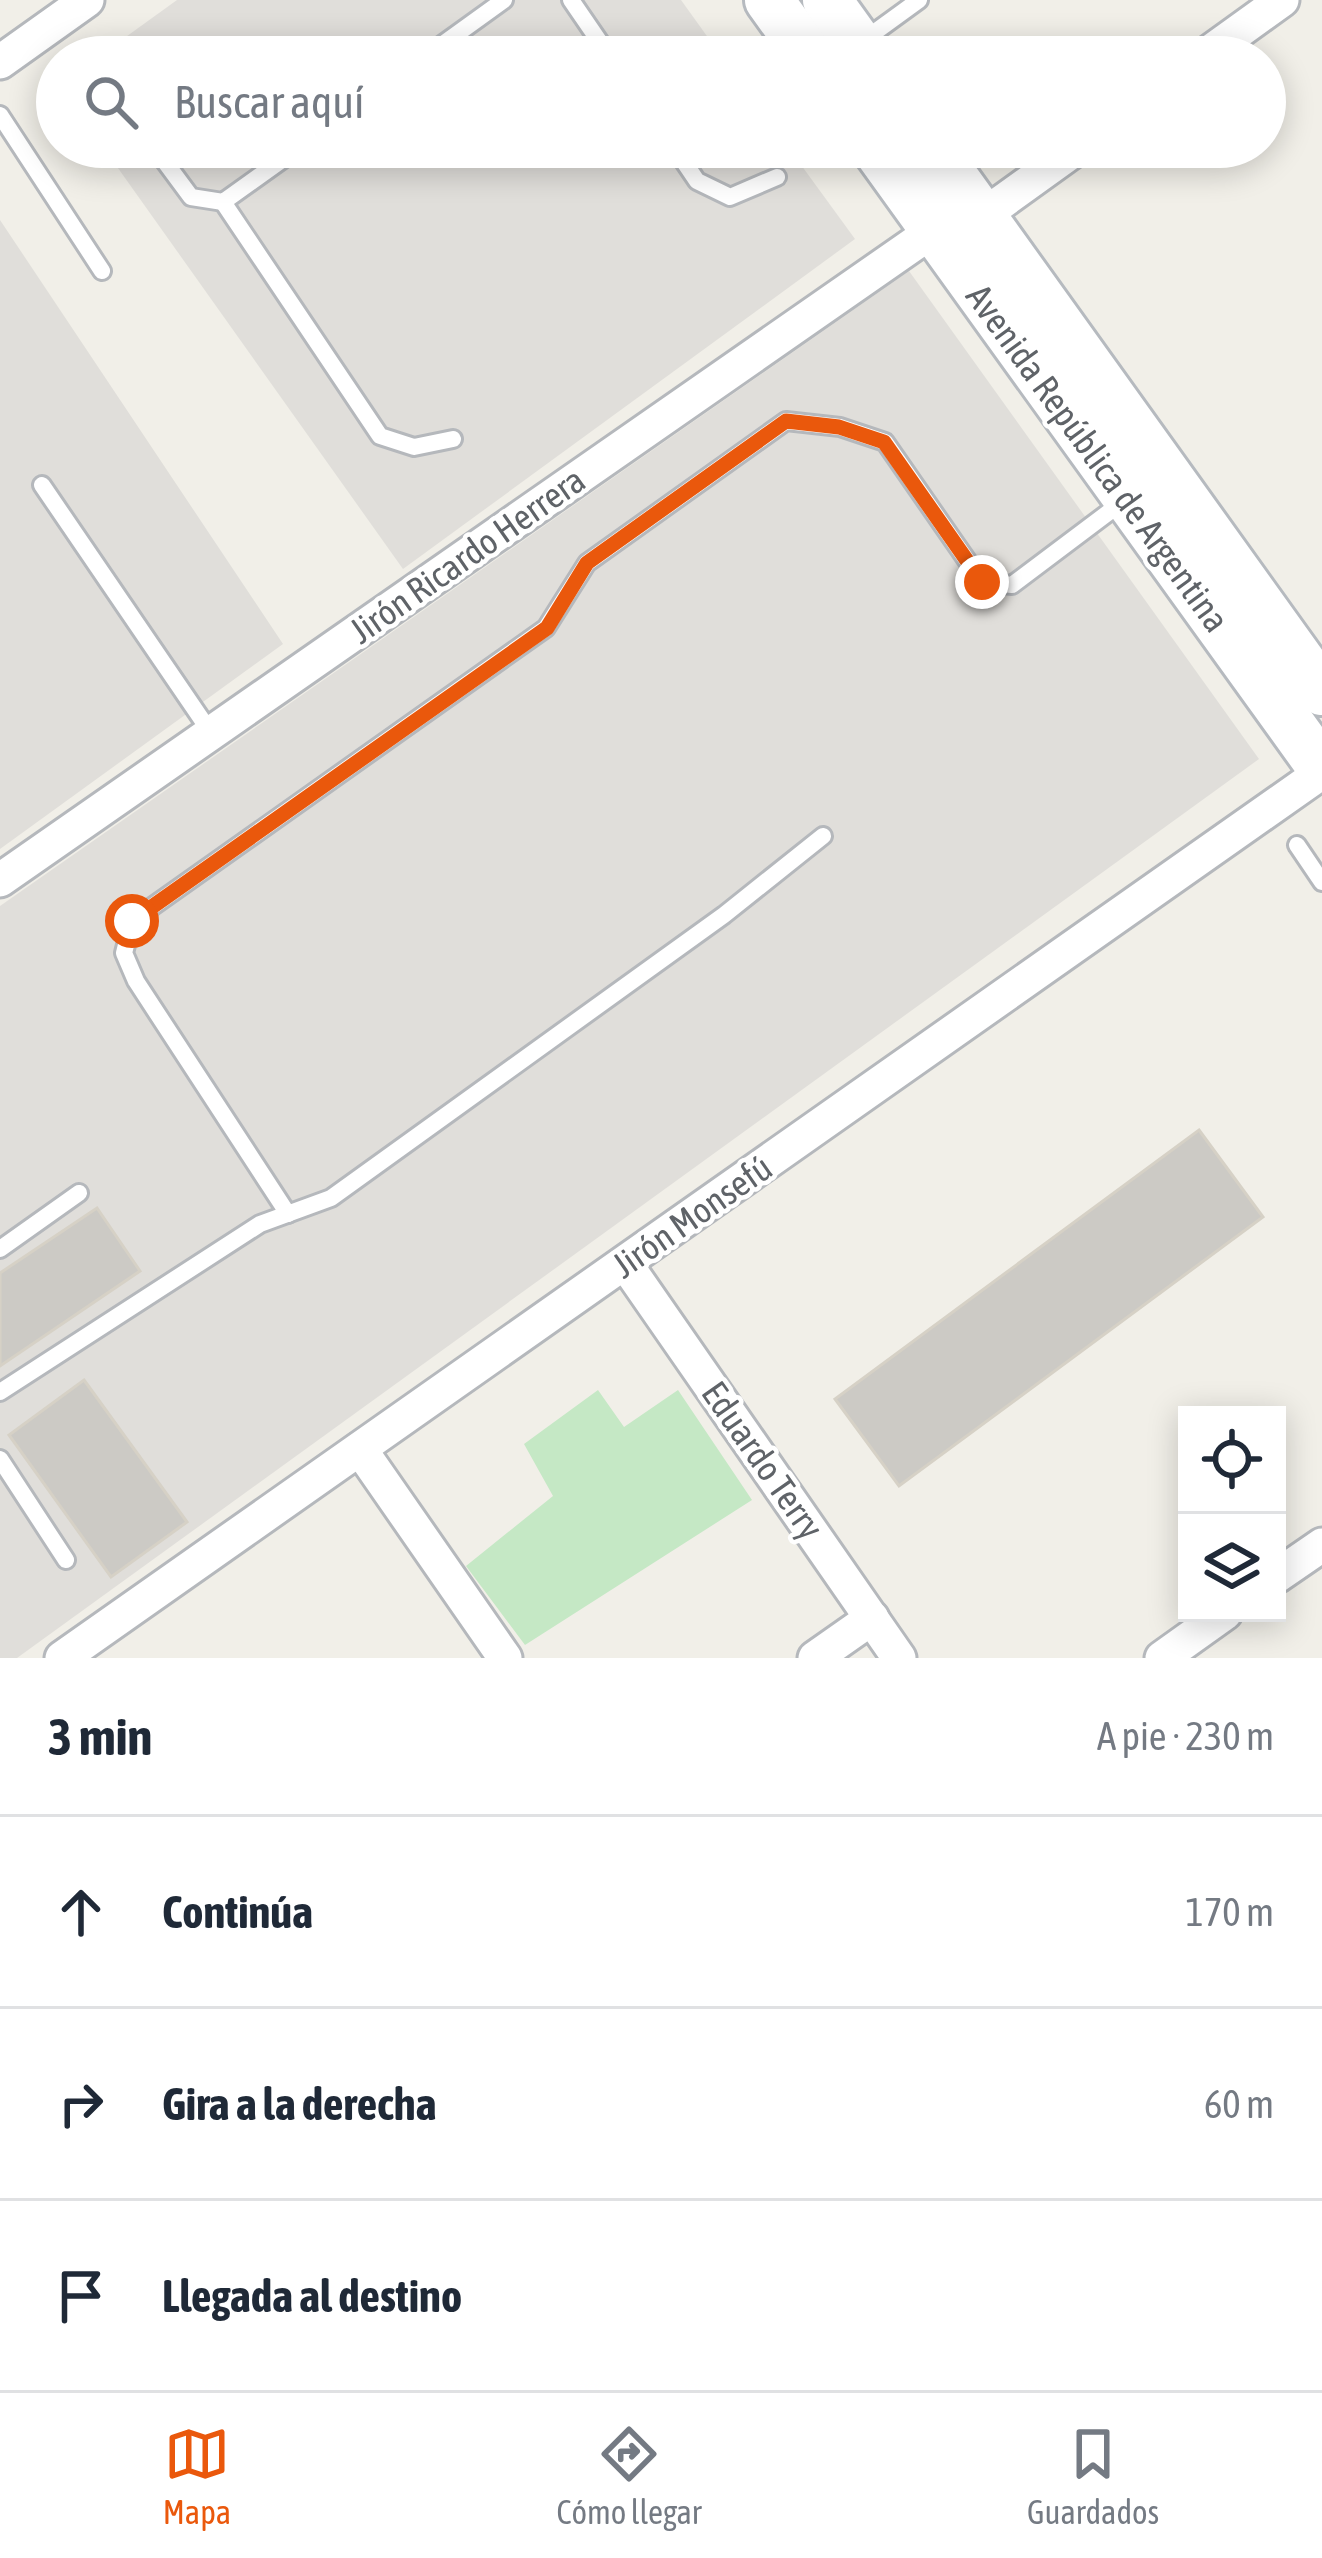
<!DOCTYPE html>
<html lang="es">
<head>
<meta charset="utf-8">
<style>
  :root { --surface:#fff; --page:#f2f2f3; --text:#1f2937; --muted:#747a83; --line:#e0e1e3; --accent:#ea580c }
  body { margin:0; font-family:"Asap Condensed",sans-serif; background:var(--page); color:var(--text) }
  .controls { position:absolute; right:36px; bottom:36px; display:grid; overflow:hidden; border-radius:0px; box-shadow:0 6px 30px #0003 }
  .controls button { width:108px; height:108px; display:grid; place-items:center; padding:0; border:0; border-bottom:3px solid var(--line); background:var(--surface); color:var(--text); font:60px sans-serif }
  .stop { position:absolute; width:36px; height:36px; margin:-27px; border:9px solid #ea580c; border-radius:50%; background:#fff }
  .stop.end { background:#ea580c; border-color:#fff; box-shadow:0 3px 12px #0008 }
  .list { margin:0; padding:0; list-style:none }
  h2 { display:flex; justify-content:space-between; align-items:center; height:156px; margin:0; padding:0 48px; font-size:51px }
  h2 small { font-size:39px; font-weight:400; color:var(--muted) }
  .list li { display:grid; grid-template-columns:78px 1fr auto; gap:36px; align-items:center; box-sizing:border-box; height:192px; padding:0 48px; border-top:3px solid var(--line) }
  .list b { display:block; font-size:45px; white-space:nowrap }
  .list em { font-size:39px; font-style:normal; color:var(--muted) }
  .icon { flex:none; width:66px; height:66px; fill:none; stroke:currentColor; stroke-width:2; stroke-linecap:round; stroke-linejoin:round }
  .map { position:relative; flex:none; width:1322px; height:1658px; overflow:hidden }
  .search { position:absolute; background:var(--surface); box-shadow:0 6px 30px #0003; left:36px; right:36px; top:36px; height:132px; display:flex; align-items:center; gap:30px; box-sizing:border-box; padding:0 42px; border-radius:66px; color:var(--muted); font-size:45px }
  .sheet { height:732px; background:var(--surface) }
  nav { display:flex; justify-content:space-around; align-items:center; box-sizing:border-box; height:168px; border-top:3px solid var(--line); background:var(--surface); font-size:33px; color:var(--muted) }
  nav a { display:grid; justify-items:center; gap:6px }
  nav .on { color:var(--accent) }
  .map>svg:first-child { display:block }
  .industrial { fill:#e0deda }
  .green { fill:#c5e8c5 }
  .building { fill:#cccac5; stroke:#d6d1c6; stroke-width:3 }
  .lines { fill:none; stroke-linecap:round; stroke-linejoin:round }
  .service-casing { stroke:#b5b8bc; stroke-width:22 }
  .minor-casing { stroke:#b5b8bc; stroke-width:39 }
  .secondary-casing { stroke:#b6babf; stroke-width:54 }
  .service { stroke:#fff; stroke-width:16 }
  .minor { stroke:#fff; stroke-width:33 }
  .secondary { stroke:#fff; stroke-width:48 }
  .route { stroke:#ea580c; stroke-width:15 }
  .labels { text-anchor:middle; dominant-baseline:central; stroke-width:9; stroke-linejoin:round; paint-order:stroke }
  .street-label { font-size:36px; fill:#5f6368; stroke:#fff }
</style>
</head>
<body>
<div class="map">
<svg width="1322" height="1658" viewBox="0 0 1322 1658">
  <rect width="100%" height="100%" fill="#f1efe8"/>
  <!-- industrial -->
  <g class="industrial">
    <polygon points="177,0 681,0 722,57 98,57"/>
    <polygon points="103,147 788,147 855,239 403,569"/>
    <polygon points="0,220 283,644 0,849"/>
    <polygon points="909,271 1259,759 17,1658 0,1658 0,906"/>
  </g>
  <!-- green -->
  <polygon class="green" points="598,1390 624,1427 678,1390 752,1500 525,1645 466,1566 553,1496 524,1444"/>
  <!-- building -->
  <g class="building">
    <polygon points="1199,1130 1263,1217 899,1486 835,1399"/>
    <polygon points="97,1208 140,1271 0,1366 0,1273"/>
    <polygon points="84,1380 187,1522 111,1577 9,1435"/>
  </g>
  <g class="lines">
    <defs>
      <g id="service">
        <polyline points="571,0 610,57"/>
        <polyline points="864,40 919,0"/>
        <polyline points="425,57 504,0"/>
        <polyline points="0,115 102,271"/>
        <polyline points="154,147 191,197 223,202 300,147"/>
        <polyline points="674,147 697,181 730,197 777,177"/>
        <polyline points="223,202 380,436 414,447 453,439"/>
        <polyline points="42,485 211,733"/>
        <polyline points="1297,845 1322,882"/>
        <polyline points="288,1214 136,981 124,953 132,921 546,628 587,563 786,421 840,427 885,442 982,582 1012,585 1125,500"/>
        <polyline points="0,1249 79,1193"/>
        <polyline points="0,1392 260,1224 331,1198 724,915 823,836"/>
        <polyline points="0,1459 66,1560"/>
      </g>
      <g id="minor">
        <polyline points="1203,57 1282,0"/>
        <polyline points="0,62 87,0"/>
        <polyline points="981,217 1078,147"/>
        <polyline points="0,880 934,230"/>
        <polyline points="625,1263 899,1658"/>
        <polyline points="360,1449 505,1658"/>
        <polyline points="1277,1576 1322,1545"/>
        <polyline points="62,1658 1322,772"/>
        <polyline points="815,1658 872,1618"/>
        <polyline points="1162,1658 1225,1613"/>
      </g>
      <g id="secondary">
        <polyline points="769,0 810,57"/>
        <polyline points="827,0 868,57"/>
        <polyline points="875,147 1322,768"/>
        <polyline points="932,147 1322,691"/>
      </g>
    </defs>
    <!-- service casing -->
    <use href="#service" class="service-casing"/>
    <!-- minor casing -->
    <use href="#minor" class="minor-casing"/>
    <!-- secondary casing -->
    <use href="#secondary" class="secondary-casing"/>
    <!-- service -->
    <use href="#service" class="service"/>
    <!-- minor -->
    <use href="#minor" class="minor"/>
    <!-- secondary -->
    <use href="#secondary" class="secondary"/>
  </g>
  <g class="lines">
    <!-- route -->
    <polyline class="route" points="132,921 547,628 587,563 786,421 839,427 884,442 982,582"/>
  </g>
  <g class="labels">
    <!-- street labels -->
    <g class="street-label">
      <text transform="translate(1098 458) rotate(54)">Avenida República de Argentina</text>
      <text transform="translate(467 555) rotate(-35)">Jirón Ricardo Herrera</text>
      <text transform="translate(692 1216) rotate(-35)">Jirón Monsefú</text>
      <text transform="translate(763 1460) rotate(55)">Eduardo Terry</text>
    </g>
  </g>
</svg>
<div class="controls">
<button><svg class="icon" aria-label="locate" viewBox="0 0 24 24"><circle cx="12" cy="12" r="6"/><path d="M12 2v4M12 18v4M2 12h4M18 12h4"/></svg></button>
<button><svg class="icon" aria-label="layers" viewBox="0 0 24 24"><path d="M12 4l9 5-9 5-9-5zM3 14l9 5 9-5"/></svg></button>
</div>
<div class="stop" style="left:132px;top:921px"></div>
<div class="stop end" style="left:982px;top:582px"></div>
<div class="search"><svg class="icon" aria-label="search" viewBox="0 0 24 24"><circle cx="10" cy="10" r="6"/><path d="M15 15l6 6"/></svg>Buscar aquí</div>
</div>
<section class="sheet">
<h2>3 min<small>A pie · 230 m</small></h2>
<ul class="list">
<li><svg class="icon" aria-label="ahead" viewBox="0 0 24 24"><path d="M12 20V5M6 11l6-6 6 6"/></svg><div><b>Continúa</b></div><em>170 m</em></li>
<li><svg class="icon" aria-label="right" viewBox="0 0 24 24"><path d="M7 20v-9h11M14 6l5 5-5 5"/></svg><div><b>Gira a la derecha</b></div><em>60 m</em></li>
<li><svg class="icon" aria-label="arrive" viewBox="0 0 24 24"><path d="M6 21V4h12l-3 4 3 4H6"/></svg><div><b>Llegada al destino</b></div></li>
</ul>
</section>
<nav>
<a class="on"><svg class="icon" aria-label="map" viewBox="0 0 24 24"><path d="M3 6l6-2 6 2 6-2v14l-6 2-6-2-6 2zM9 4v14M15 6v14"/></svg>Mapa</a>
<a><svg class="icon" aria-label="directions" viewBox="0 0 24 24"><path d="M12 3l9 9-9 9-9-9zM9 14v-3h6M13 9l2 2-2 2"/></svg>Cómo llegar</a>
<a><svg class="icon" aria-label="saved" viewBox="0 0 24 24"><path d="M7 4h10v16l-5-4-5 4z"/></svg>Guardados</a>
</nav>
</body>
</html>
